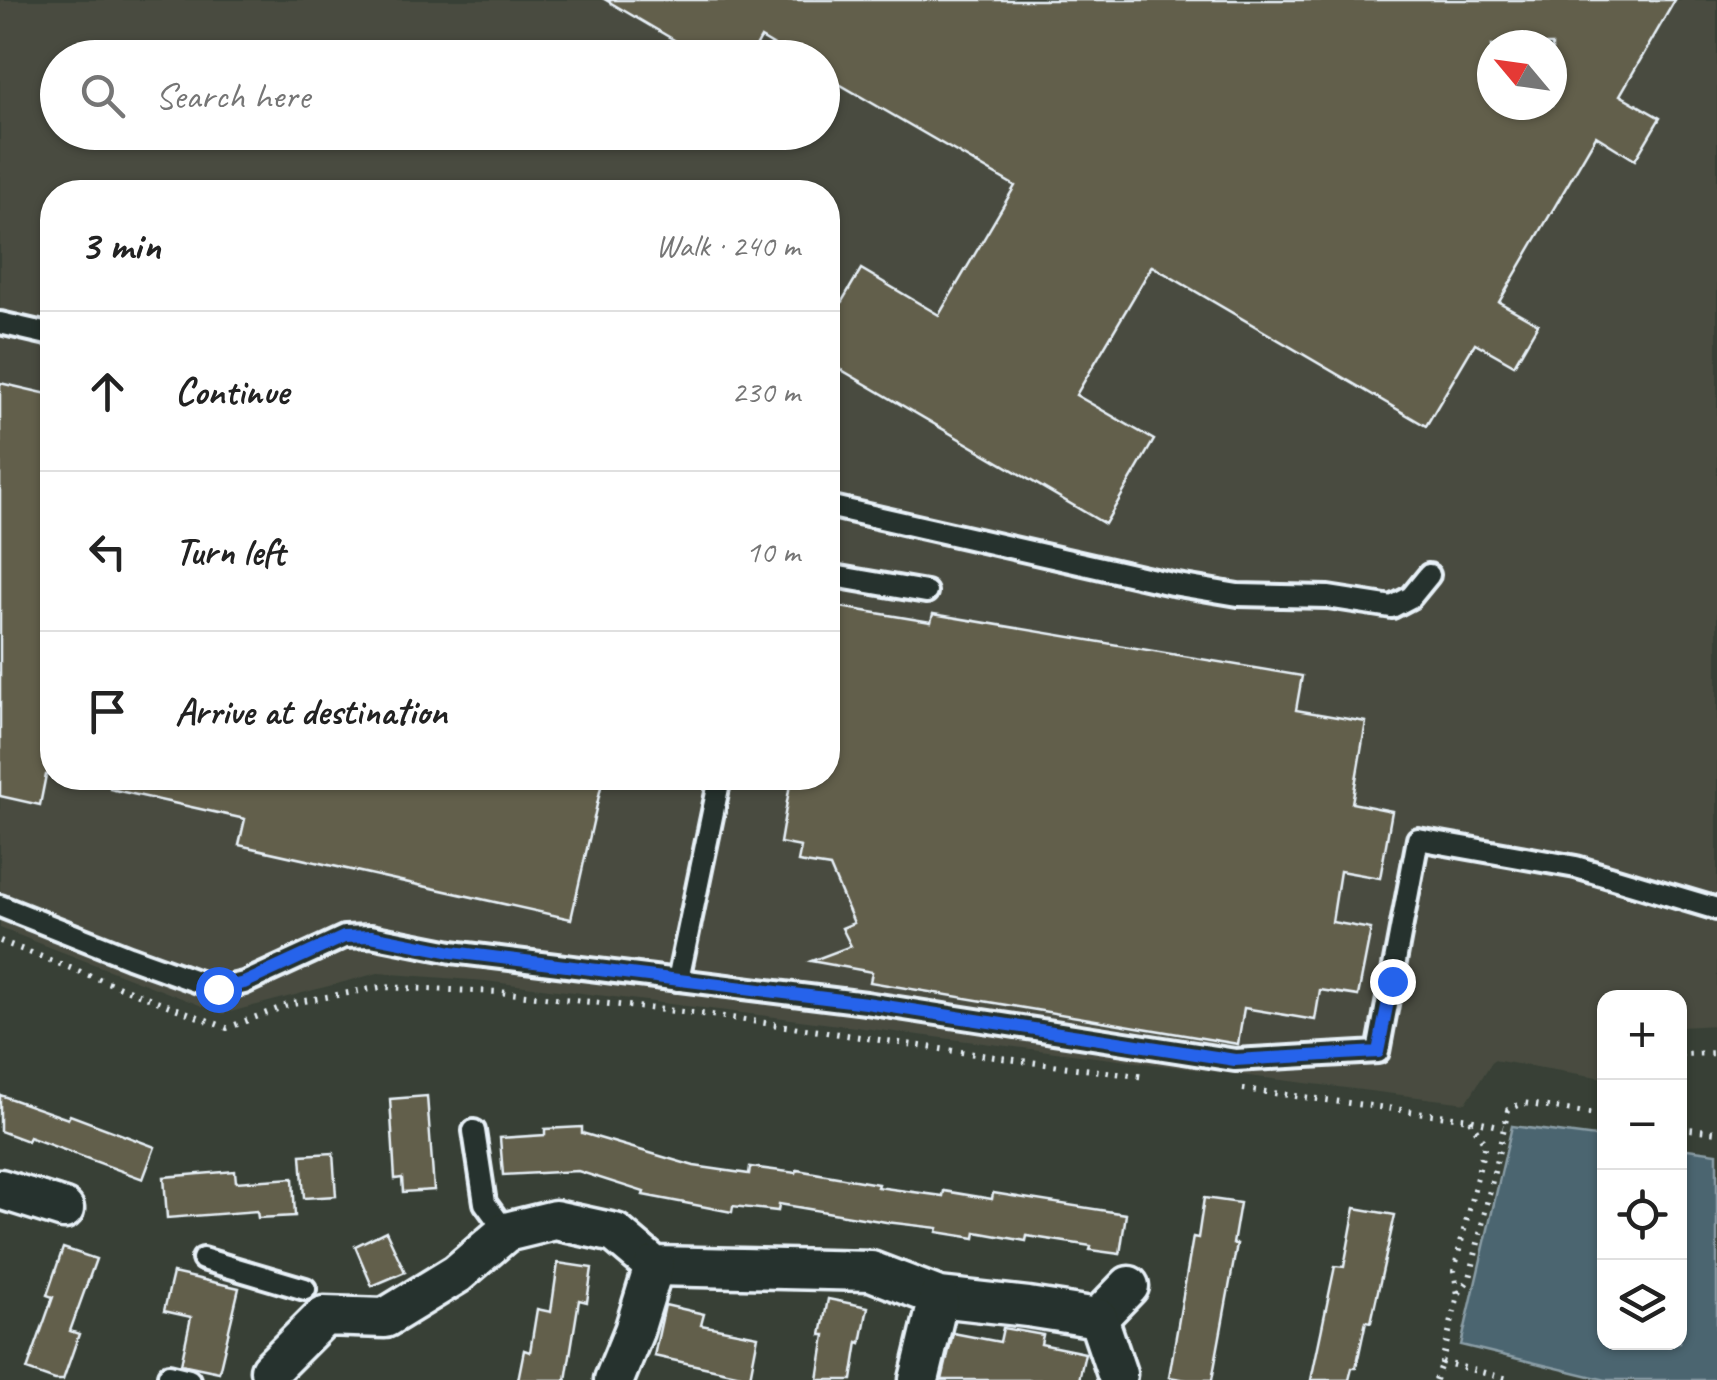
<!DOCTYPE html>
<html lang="en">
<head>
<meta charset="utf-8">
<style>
  :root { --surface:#fff; --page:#f6f6f6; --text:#222; --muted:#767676; --line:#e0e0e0 }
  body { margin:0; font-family:Caveat,sans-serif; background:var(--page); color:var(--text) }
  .controls { position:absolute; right:30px; bottom:30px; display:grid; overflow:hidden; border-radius:20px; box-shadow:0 2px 8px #0004 }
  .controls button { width:90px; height:90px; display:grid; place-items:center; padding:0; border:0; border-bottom:2px solid var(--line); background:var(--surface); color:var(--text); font:50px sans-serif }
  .compass { position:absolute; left:1477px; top:30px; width:90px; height:90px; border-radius:50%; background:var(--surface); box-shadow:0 2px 8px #0004; rotate:299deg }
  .stop { position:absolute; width:30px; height:30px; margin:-22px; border:8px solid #2563eb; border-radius:50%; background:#fff }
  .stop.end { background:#2563eb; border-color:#fff; box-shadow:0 2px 10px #0008 }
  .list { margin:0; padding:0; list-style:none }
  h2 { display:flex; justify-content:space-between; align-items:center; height:130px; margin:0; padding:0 40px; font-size:42px }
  h2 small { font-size:32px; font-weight:400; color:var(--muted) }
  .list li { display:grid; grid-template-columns:65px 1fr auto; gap:30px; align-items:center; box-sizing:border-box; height:160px; padding:0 40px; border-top:2px solid var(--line) }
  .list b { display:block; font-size:38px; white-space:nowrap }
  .list em { font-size:32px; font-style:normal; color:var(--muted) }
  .icon { flex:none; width:55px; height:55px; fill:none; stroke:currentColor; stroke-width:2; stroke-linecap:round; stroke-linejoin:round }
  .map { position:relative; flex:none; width:1717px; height:1380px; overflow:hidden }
  .search { position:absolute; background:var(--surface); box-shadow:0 2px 8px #0004; left:40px; top:40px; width:800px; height:110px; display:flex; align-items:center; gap:25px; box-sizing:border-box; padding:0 35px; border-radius:55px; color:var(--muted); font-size:38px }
  .panel { position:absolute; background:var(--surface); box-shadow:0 2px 8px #0004; left:40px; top:180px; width:800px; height:610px; border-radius:40px }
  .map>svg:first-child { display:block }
  .built { fill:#484c40; fill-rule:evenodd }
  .water { fill:#4b6570; stroke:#8a9da6; stroke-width:2.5 }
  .building { fill:#625e4b; stroke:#e8f1f8; stroke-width:2.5; fill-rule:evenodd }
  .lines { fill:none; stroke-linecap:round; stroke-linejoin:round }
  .service-casing { stroke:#e8f1f8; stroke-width:28 }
  .minor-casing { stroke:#e8f1f8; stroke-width:45 }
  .path { stroke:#e8f1f8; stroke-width:6; stroke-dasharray:2.5 8; stroke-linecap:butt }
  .service { stroke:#26332d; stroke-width:20 }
  .minor { stroke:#26332d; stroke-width:38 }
  .route { stroke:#2563eb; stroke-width:12 }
</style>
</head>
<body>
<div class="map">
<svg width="1717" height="1380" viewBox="0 0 1717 1380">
  <rect width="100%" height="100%" fill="#384036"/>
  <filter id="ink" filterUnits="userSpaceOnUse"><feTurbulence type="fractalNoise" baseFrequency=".01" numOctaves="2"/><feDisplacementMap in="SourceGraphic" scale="20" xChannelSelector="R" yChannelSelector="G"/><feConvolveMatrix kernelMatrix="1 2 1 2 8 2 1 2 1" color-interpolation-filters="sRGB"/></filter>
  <g filter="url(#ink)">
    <!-- built -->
    <path class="built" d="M0,0H1717V1025L1680,1027V998H1604V1078L1493,1060L1466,1103L485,981L378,973L223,1014L0,928ZM1492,45H1552V105H1492ZM58,58H822V132H58ZM52,192H828V778H52Z"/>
    <!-- water -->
    <polygon class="water" points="1512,1126 1604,1138 1604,1342 1680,1342 1680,1148 1717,1153 1717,1380 1606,1380 1461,1345"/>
    <!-- building -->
    <g class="building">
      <path d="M606,0H1675L1620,95L1660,118L1635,160L1596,136L1499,302L1538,324L1514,365L1475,343L1426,426L1152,266L1076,395L1154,440L1105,524L828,362V325L861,269L939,315L1015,186L822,74V58H795L761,38L750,58H705ZM1492,45H1552V105H1492Z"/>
      <polygon points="0,383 52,395 52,776 46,775 40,805 0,796"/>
      <polygon points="828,605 931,622 933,614 1302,676 1296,710 1366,722 1352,803 1392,811 1380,878 1340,871 1332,922 1371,929 1358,996 1320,990 1315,1020 1244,1008 1238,1044 870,982 872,972 811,961 851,946 842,928 854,923 830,867 798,862 801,847 780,843 791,778 828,778"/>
      <polygon points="111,778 603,778 571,919 239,845 245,819 110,789"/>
      <polygon points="0,1095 68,1119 70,1115 155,1147 143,1179 29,1137 27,1141 0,1131"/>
      <polygon points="427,1096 434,1190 403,1192 402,1178 395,1179 390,1099"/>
      <polygon points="582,1127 582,1133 694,1166 749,1174 750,1167 796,1173 797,1170 878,1184 877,1187 943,1196 944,1191 992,1199 993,1193 1126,1214 1120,1254 1090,1250 1091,1246 1027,1236 1026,1241 976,1232 975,1238 937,1232 938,1228 886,1222 779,1204 778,1211 733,1206 732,1212 643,1195 644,1192 578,1171 503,1175 500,1138 545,1135 545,1129"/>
      <polygon points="333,1153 336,1196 304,1198 301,1155"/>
      <polygon points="235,1171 236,1182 293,1178 295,1216 258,1218 257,1211 167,1218 164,1177"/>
      <polygon points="1204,1198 1240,1203 1233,1244 1237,1244 1212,1380 1187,1380 1169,1377 1193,1237 1198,1238"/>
      <polygon points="1355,1208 1395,1215 1371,1322 1366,1321 1356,1368 1352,1368 1349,1380 1311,1380 1335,1266 1344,1267"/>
      <polygon points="386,1231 405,1272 372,1286 355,1246"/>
      <polygon points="63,1248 96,1259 70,1331 79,1334 63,1380 55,1380 27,1370 53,1297 47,1295"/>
      <polygon points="558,1263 592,1268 587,1302 579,1300 566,1380 518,1380 524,1350 530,1352 537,1309 551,1312"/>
      <polygon points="173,1273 239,1288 219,1372 181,1364 191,1317 164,1311"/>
      <polygon points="828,1299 868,1307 861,1343 858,1342 852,1380 818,1380 825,1335 821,1335"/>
      <polygon points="665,1305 704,1314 701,1325 758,1336 750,1377 654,1356"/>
      <polygon points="1003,1328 1043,1335 1041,1344 1085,1353 1079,1380 942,1380 953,1333 1000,1342"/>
    </g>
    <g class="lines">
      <defs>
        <g id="service">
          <polyline points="0,323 52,335"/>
          <polyline points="828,506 1172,584 1238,595 1328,597 1392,607 1411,597 1429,575"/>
          <polyline points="828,575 926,592"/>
          <polyline points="0,906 129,957 218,989 244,983 344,937 371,936 452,952 866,1003 1235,1060 1378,1052 1418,839 1576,867 1717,909"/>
          <polyline points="678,980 720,778"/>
          <polyline points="474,1131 485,1203 506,1232"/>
          <polyline points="203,1259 305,1289"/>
          <polyline points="169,1375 189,1380"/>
        </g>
        <g id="minor">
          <polyline points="0,1189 64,1209"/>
          <polyline points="1098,1318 1129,1286"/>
          <polyline points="270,1370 324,1316 385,1318 457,1274 506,1232 555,1220 615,1233 654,1266 871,1271 939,1297 1028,1307 1098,1318 1117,1374"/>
          <polyline points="614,1380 634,1331 654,1266"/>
          <polyline points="919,1380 939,1297"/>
        </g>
      </defs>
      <!-- service casing -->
      <use href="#service" class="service-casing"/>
      <!-- minor casing -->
      <use href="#minor" class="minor-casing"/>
      <!-- path -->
      <g class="path">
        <polyline points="0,941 227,1028 293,1003 381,987 499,992 711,1015 1022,1061 1146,1077"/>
        <polyline points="1680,1057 1681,1054 1717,1053"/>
        <polyline points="1243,1089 1469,1119 1503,1127"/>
        <polyline points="1470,1120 1485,1144 1454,1271 1458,1295 1442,1362 1512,1380"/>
        <polyline points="1680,1128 1717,1132"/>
        <polyline points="1459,1293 1470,1278 1508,1110 1523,1103 1604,1116"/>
        <polyline points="1435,1380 1442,1362"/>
      </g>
      <!-- service -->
      <use href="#service" class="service"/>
      <!-- minor -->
      <use href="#minor" class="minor"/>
    </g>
  </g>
  <g class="lines" filter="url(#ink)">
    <!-- route -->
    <polyline class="route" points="218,989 244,983 344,937 371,936 452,952 866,1003 1235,1060 1378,1052 1392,981"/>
  </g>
</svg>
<div class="controls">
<button>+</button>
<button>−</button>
<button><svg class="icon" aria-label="locate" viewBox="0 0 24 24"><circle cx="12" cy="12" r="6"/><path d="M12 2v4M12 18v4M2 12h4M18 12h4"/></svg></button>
<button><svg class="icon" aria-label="layers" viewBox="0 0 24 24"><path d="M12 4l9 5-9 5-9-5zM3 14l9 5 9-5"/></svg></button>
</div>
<svg class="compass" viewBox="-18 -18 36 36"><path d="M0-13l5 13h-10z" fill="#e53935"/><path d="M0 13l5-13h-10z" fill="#767676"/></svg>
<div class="stop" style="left:218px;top:989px"></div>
<div class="stop end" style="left:1392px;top:981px"></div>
<div class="search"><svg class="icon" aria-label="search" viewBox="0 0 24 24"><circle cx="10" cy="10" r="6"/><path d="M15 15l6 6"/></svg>Search here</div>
<section class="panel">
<h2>3 min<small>Walk · 240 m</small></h2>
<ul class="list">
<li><svg class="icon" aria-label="ahead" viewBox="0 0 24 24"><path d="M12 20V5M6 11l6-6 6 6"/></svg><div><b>Continue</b></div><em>230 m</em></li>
<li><svg class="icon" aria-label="left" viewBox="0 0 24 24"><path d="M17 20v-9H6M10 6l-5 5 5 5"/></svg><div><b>Turn left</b></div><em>10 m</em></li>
<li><svg class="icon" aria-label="arrive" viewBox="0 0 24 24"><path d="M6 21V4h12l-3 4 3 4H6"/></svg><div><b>Arrive at destination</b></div></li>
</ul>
</section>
</div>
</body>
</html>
